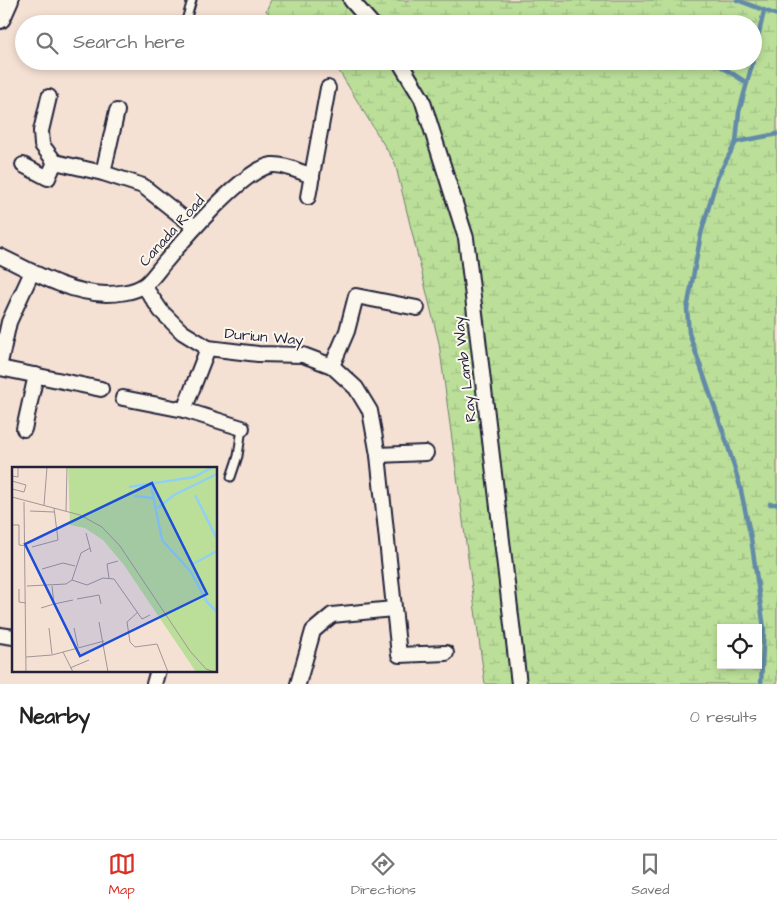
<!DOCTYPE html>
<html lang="en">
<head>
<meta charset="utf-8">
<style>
  :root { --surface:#fff; --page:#f2f2f2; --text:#222; --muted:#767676; --line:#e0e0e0; --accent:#d93025 }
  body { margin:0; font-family:"Architects Daughter",sans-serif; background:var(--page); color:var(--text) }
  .controls { position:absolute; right:15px; bottom:15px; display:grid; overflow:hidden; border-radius:0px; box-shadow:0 2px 8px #0003 }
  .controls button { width:45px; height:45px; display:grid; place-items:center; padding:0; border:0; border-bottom:1px solid var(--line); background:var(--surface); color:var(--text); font:25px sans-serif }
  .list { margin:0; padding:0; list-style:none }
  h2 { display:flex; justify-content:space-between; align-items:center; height:65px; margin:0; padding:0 20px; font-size:21px }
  h2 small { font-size:16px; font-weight:400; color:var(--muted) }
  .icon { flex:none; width:28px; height:28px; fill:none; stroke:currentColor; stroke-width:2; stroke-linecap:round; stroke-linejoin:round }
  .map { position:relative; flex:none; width:777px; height:684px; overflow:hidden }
  .search { position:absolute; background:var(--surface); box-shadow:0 2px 8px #0003; left:15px; right:15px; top:15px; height:55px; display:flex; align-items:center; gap:12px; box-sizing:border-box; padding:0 18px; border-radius:28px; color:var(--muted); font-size:19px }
  .sheet { height:155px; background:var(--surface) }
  nav { display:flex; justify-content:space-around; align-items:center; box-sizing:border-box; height:70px; border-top:1px solid var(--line); background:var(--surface); font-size:14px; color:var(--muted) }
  nav a { display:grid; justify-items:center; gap:2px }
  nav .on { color:var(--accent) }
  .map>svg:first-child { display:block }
  .wetland { fill:url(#wetland-marsh); stroke:#6e806a; fill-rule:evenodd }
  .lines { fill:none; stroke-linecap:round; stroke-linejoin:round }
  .stream { stroke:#648ba8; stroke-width:4.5 }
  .lane-casing { stroke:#22223b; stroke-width:11 }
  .street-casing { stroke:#22223b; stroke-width:18 }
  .secondary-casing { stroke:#22223b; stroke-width:24 }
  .lane { stroke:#fbf7ec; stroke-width:7 }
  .street { stroke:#fbf7ec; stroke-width:14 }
  .secondary { stroke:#fbf7ec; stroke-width:20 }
  .labels { text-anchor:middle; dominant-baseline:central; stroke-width:4; stroke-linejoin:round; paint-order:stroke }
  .street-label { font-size:15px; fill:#22223b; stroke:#fbf7ec }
  .inset-river { fill:none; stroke:#90d1f1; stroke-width:2.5 }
  .inset-road { fill:none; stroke:#a19597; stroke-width:1 }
  .view { fill:#1d4ed8; fill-opacity:0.15; stroke:#1d4ed8; stroke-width:2.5 }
  .inset-edge { fill:none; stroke:#22223b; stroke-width:2.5 }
</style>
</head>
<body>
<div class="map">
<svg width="777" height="684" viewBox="0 0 777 684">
  <defs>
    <pattern id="wetland-marsh" width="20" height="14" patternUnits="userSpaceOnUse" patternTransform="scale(1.25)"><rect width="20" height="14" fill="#bbdf99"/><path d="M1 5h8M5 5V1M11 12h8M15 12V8" fill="none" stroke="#a0bf85"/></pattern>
  </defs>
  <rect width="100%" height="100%" fill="#f5e1d4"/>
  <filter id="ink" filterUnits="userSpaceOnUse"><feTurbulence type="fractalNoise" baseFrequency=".02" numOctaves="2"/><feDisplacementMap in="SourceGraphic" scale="10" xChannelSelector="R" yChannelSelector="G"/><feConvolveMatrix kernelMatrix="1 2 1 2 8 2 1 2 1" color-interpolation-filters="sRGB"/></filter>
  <g filter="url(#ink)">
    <!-- wetland -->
    <path class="wetland" d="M271,0H777V684H485L439,343L395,163L336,66L330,61H753V24H282L266,11ZM721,628H758V665H721Z"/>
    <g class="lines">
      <!-- stream -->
      <g class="stream">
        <polyline points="737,0 777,15"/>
        <polyline points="654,23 656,24"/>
        <polyline points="753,59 764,11"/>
        <polyline points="713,61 747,83"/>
        <polyline points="753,61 739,112 736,142 717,178 701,234 687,309 689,333 727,443 740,486 751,538 764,628 761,684"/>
        <polyline points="736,142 777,134"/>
        <polyline points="770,504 777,504"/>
      </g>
      <defs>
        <g id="lane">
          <polyline points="185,24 192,0"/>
          <polyline points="231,477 238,456 242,428"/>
        </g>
        <g id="street">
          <polyline points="351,0 372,24"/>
          <polyline points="399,61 422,99 466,238 519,684"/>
          <polyline points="49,97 41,131 42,145 55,162"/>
          <polyline points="23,165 48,178 55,162 103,173 143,186 195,227"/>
          <polyline points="103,173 117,111"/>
          <polyline points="308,197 328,88"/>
          <path d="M0,256C33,272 68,293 106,294C117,294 134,292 143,286C150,283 160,267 166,261C185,238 244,169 272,165C284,164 301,172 312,176"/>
          <polyline points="144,286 161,311 182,332 208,348 258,354 303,355 332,366 356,388 370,411 378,455 399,655 446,653"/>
          <polyline points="0,363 9,322 32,272"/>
          <polyline points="332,366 347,331 356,296 417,308"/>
          <polyline points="0,368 101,389"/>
          <polyline points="123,398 184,410 242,428"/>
          <polyline points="184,410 208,348"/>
          <polyline points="24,429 36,375"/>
          <polyline points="378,455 426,453"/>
          <polyline points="0,635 14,637"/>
          <polyline points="154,684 158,670"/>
          <polyline points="298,684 313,631 332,615 393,609"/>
        </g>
        <polyline id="secondary" points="0,18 8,0"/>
      </defs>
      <!-- lane casing -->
      <use href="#lane" class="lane-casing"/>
      <!-- street casing -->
      <use href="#street" class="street-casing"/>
      <!-- secondary casing -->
      <use href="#secondary" class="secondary-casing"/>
      <!-- lane -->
      <use href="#lane" class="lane"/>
      <!-- street -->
      <use href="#street" class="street"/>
      <!-- secondary -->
      <use href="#secondary" class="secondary"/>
    </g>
  </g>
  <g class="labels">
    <!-- street labels -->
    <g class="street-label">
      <text transform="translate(172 231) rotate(-48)">Canada Road</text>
      <text transform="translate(264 337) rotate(5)">Duriun Way</text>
      <text transform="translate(465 369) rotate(-97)">Ray Lamb Way</text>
    </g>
  </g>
  <!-- overview -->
  <g transform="translate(12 467)">
    <rect width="205" height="205" fill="#f5e1d4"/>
    <path d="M56,0H205V205H184L112,98L91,73L73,61L58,58Z" fill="#bbdf99"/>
    <path class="inset-river" d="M139,18L150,73L179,105L195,135L205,145M117,20L182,10L201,0M183,28L205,72M122,29L141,31M146,41L162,28L205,7M179,98L205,84"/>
    <path class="inset-road" d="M0,9L6,10V0M0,14L14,18L12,25L0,22M0,30L68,48L90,60L108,79L178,184L194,202L203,205M12,35L14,205M32,38L35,0M18,44L42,45M54,44L55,0M0,58H7V78L15,79M74,66L79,85M20,80L46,73L42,41M30,102L51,96L63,99M97,111L95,97L106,94M60,113L75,118L91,111L102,112L130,152L138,148M15,119L54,117L60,113L69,86L78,81M7,122V135L14,136M65,132L87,128L89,137M42,137L61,133M29,141L42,137L40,119M126,145L115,155L118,175L123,180L145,177L156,205M87,155L96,205M37,161L40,187M62,161L66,180M51,185L61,205M14,190L40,188L92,174M58,201L77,193"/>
    <path class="view" d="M140,16L195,127L68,189L13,77Z"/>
    <rect width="205" height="205" class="inset-edge"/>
  </g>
</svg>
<div class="controls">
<button><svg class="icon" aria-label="locate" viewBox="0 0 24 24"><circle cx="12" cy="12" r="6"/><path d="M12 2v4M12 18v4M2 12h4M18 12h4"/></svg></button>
</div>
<div class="search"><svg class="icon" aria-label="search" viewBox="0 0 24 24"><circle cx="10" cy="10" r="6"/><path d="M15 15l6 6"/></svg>Search here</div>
</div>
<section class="sheet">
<h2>Nearby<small>0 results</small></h2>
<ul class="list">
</ul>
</section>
<nav>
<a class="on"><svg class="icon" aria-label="map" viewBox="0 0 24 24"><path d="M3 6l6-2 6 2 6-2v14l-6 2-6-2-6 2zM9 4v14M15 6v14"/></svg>Map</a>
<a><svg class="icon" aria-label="directions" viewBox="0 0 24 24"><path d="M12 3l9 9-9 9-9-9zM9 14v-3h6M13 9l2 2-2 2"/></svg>Directions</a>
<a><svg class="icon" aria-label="saved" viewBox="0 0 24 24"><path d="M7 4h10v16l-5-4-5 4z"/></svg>Saved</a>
</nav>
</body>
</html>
